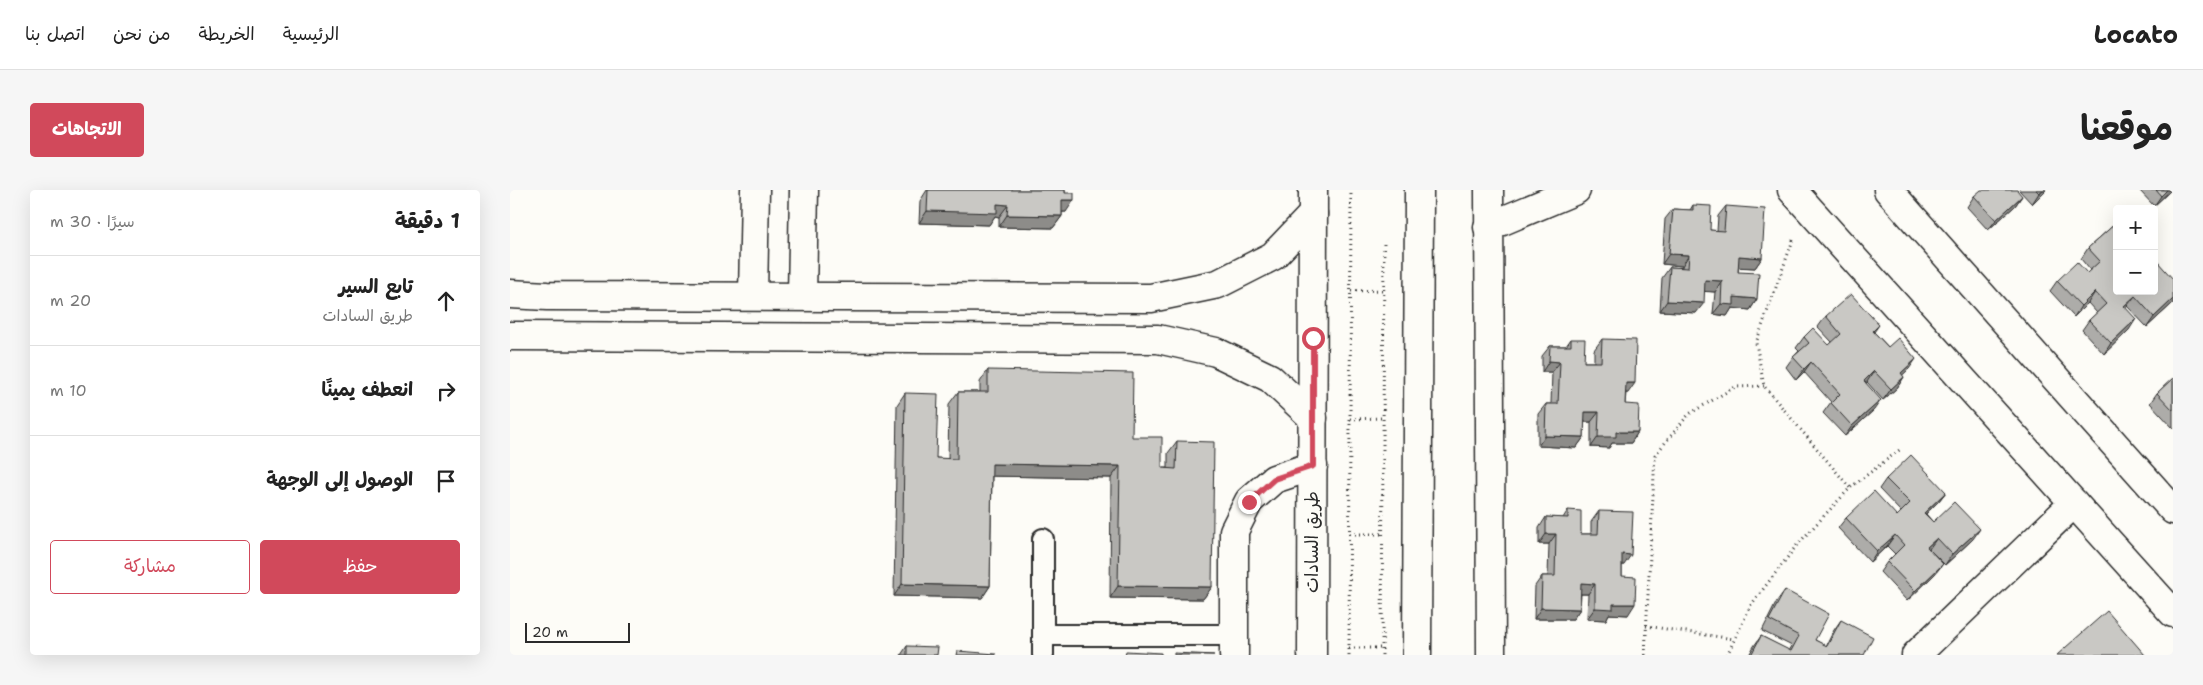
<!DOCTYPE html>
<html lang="ar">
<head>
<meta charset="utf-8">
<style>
  :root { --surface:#fff; --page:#f6f6f6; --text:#222; --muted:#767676; --line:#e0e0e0; --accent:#d1495b }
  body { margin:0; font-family:"Shantell Sans","Playpen Sans Arabic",sans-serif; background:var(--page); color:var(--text); direction:rtl }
  .controls { position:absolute; right:15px; top:15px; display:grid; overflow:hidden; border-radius:5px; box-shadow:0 5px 20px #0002 }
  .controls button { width:45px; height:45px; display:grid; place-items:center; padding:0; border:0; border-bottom:1px solid var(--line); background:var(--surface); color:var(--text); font:25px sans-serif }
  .scale { position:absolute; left:15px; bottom:12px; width:105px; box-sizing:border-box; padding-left:5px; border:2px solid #2b2b2b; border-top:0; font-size:14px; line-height:18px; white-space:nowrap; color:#2b2b2b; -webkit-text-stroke:4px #fdfcf7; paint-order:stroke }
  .stop { position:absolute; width:15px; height:15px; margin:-11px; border:4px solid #d1495b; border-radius:50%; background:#fff }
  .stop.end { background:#d1495b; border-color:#fff; box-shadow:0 1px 5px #0008 }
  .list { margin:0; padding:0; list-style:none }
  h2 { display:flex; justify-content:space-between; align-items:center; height:65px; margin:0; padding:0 20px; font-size:21px }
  h2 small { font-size:16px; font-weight:400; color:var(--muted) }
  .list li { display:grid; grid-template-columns:32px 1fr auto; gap:15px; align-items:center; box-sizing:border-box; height:90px; padding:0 20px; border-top:1px solid var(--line) }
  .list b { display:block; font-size:19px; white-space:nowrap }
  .list p { margin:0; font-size:16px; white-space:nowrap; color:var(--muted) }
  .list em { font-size:16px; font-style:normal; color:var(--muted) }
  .actions { display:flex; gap:10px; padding:15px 20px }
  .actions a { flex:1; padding:11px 0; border:1px solid var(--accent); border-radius:5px; text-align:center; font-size:18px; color:var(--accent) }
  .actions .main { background:var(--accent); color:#fff }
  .icon { flex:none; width:28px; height:28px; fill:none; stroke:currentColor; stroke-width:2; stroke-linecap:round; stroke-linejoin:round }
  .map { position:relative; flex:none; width:1663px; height:465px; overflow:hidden; direction:ltr; border-radius:5px }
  header { display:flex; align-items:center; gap:30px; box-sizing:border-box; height:70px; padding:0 25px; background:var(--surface); border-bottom:1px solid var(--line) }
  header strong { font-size:24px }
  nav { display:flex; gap:28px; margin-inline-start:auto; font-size:18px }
  .intro { display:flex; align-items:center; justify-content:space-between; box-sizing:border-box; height:120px; padding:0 30px }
  h1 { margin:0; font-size:35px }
  .button { padding:12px 22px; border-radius:5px; background:var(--accent); color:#fff; font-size:18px; font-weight:700 }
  main { display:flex; gap:30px; padding:0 30px }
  aside { flex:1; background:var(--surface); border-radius:5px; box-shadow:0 5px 20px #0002 }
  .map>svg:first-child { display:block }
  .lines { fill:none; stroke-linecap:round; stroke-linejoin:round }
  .service-casing { stroke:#2b2b2b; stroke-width:24 }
  .minor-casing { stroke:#2b2b2b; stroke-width:31 }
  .secondary-casing { stroke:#2b2b2b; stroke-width:31 }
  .path { stroke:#2b2b2b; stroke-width:3; stroke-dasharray:1 4; stroke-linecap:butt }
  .service { stroke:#fdfcf7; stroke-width:20 }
  .minor { stroke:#fdfcf7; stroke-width:28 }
  .secondary { stroke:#fdfcf7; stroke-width:28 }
  .wall { fill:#adaca9; stroke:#2b2b2b }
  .shaded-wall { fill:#8d8c89; stroke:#2b2b2b }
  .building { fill:#c9c8c4; stroke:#2b2b2b }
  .route { stroke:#d1495b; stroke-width:6 }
  .labels { text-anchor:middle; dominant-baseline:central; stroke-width:5; stroke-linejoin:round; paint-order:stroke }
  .street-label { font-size:18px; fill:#2b2b2b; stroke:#fdfcf7 }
</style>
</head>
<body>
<header>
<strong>Locato</strong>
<nav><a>الرئيسية</a><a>الخريطة</a><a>من نحن</a><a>اتصل بنا</a></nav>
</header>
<div class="intro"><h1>موقعنا</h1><a class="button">الاتجاهات</a></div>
<main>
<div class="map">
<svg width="1663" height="465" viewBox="0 0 1663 465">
  <rect width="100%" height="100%" fill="#fdfcf7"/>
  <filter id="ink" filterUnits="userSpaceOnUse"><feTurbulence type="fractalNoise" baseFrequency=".02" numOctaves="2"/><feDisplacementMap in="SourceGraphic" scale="10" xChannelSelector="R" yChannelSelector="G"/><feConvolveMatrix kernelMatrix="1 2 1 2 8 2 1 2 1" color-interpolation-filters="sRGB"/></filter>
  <g filter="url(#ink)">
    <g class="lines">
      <defs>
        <g id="service">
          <polyline points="533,445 724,445"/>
          <polyline points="533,465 533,349"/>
        </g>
        <g id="minor">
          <polyline points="979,0 981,465"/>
          <polyline points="1282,0 1663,423"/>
          <polyline points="1378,0 1663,320"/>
          <polyline points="978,37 1066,0"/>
          <polyline points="0,104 37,106 641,108 708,94 763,66 803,24"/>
          <polyline points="243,106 245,0"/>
          <polyline points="292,106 294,0"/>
          <polyline points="0,146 648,149 706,162 760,188 803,228"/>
          <polyline points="724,465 724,341 739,311 764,289 803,276"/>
          <polyline points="1406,465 1564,313"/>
        </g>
        <g id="secondary">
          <polyline points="802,465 803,0"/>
          <polyline points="907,465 909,0"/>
        </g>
      </defs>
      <!-- service casing -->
      <use href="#service" class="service-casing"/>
      <!-- minor casing -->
      <use href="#minor" class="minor-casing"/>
      <!-- secondary casing -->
      <use href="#secondary" class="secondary-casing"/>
      <!-- path -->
      <g class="path">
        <polyline points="1283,50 1246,153 1254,196 1340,298"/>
        <polyline points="841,101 874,100"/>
        <polyline points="840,229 873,228"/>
        <polyline points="840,344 872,344"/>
        <polyline points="1136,436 1224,449"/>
        <polyline points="839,458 872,458"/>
        <polyline points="839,465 841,0"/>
        <polyline points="872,465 874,51"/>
        <polyline points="1135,465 1145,265 1179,224 1225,197 1254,196"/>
        <polyline points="1217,465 1241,415 1287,355 1340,298 1392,258"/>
      </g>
      <!-- service -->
      <use href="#service" class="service"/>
      <!-- minor -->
      <use href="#minor" class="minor"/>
      <!-- secondary -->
      <use href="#secondary" class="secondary"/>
    </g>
    <!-- wall -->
    <g class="wall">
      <polygon points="417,0 555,0 556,22 552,22 552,26 543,38 489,37 489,27 485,26 479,35 409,33 410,11"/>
      <polygon points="1509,0 1536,0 1522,14"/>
      <polygon points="1629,0 1661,0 1644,16"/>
      <polygon points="1464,6 1512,6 1505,16 1478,40 1457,17"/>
      <polygon points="1183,15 1200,40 1207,41 1208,26 1216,16 1252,68 1245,78 1229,77 1228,82 1247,109 1240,120 1222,118 1217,126 1203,124 1205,102 1194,101 1186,123 1150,121 1152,88 1160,77 1172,78 1172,76 1152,74 1155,29 1163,19 1180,20"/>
      <polygon points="1607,32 1607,101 1663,113 1637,137 1617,116 1616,118 1619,140 1594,164 1572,140 1579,130 1587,123 1578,113 1564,127 1540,101 1547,91 1577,83 1580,80 1571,69 1578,58"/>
      <polygon points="1316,126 1369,135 1364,142 1399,179 1392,185 1394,187 1387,198 1373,210 1357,192 1356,193 1364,220 1335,246 1313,223 1321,212 1294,182 1286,190 1276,177 1283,167 1289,161 1286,158 1294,147 1319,155 1322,152 1308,137"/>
      <polygon points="1061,149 1074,172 1084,172 1084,160 1092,149 1118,203 1116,203 1115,214 1128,242 1121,253 1102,253 1099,258 1081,257 1081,232 1074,232 1074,247 1066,258 1028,256 1028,224 1036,214 1041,214 1042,182 1032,182 1032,166 1040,156 1056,156"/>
      <polygon points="478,180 622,247 652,278 658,278 658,263 667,251 702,397 693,409 600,408 601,288 482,286 480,396 472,408 384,406 387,215 395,203 426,268 438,269 439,214 448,202 470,202 470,192"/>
      <polygon points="1663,188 1663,238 1640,213 1647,203"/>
      <polygon points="1376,289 1436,302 1428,312 1416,324 1423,332 1463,349 1435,375 1419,359 1425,384 1397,411 1370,382 1377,372 1385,364 1377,356 1360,372 1328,338 1336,328 1387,326 1391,322 1369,299"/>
      <polygon points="1058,320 1071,344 1081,344 1081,332 1089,321 1114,375 1112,375 1112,386 1118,425 1099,424 1096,430 1077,429 1078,404 1071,404 1070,419 1063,429 1024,429 1025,396 1032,386 1038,386 1039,354 1029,354 1029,338 1036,327 1053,328"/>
      <polygon points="1275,400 1305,450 1316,456 1324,440 1331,430 1354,465 1239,465 1244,456 1251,446 1279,461 1282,456 1252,441 1267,411"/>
      <polygon points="397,456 427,465 391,465"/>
    </g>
    <!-- shaded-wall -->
    <g class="shaded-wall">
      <polygon points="1533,0 1536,0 1522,14 1529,3"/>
      <polygon points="1657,0 1661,0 1644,16 1651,6"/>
      <polygon points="1512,6 1505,16 1478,40 1486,30"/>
      <polygon points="552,10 564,10 556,22 544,22"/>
      <polygon points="487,14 498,15 489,27 485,26 479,35 409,33 417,21"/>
      <polygon points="497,25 552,26 543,38 489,37"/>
      <polygon points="1159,64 1179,65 1172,76 1152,74"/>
      <polygon points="1229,66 1252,68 1245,78 1222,77"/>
      <polygon points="1195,90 1212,91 1205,102 1187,101"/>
      <polygon points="1585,102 1578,113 1564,127 1571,116"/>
      <polygon points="1625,106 1617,116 1607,126 1614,116"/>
      <polygon points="1224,107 1247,109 1240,120 1222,118 1217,126 1203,124 1211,114"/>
      <polygon points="1663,109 1663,113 1637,137 1644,127"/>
      <polygon points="1157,111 1194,113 1186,123 1150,121"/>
      <polygon points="1626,129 1619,140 1594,164 1601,153"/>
      <polygon points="1406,169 1399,179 1383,194 1391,183"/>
      <polygon points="1039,171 1050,172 1042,182 1032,182"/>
      <polygon points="1301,172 1294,182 1286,190 1294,179"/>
      <polygon points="1364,181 1357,192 1347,201 1354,191"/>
      <polygon points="1394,187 1387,198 1373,210 1381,199"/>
      <polygon points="1116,193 1125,193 1118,203 1108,203"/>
      <polygon points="1371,210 1364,220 1335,246 1342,236"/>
      <polygon points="1075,222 1089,222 1081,232 1067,232"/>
      <polygon points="1106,242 1128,242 1121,253 1102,253 1099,258 1081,257 1088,247"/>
      <polygon points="1035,246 1074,247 1066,258 1028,256"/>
      <polygon points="482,274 610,276 601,288 474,286"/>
      <polygon points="1436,302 1428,312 1406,333 1414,323"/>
      <polygon points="1470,339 1463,349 1435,375 1442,364"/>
      <polygon points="1036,344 1046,344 1039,354 1029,354"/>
      <polygon points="1385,345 1377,356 1360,372 1367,361"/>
      <polygon points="1427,348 1419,359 1417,357"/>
      <polygon points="1112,364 1121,365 1114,375 1105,375"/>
      <polygon points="1433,374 1425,384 1397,411 1405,401"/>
      <polygon points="1071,393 1085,394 1078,404 1064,404"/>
      <polygon points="392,394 480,396 472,408 384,406"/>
      <polygon points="608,396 702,397 693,409 600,408"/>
      <polygon points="1103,414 1125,414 1118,425 1099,424 1096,430 1077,429 1085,418"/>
      <polygon points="1031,418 1070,419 1063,429 1024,429"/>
    </g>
    <!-- building -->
    <g class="building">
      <polygon points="418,0 555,0 555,3 564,3 564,10 552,10 552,26 497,25 498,15 487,14 487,23 417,21"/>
      <polygon points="1471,0 1507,0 1512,6 1486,30 1464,6"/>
      <polygon points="1526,0 1533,0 1529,3"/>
      <polygon points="1646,0 1657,0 1651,6"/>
      <polygon points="1183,15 1201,16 1200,40 1214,41 1216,16 1255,19 1252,68 1229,66 1228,82 1249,83 1247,109 1224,107 1224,115 1211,114 1212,91 1195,90 1194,113 1157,111 1160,77 1178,78 1179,65 1159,64 1163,19 1183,20"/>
      <polygon points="1607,32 1607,101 1644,101 1644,73 1647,71 1663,89 1663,109 1644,127 1625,106 1614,116 1626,129 1601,153 1579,130 1596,114 1585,102 1571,116 1547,91 1567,72 1577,83 1590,71 1578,58"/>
      <polygon points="1341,104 1369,135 1363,141 1378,157 1388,148 1406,169 1391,183 1394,187 1381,199 1364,181 1354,191 1371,210 1342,236 1321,213 1330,204 1301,172 1294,179 1283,167 1299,153 1294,147 1303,138 1319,155 1331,144 1316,126"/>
      <polygon points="1061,149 1075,149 1074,172 1091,172 1092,149 1126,150 1125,193 1116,193 1115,214 1129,215 1128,242 1106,242 1106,247 1088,247 1089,222 1075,222 1074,247 1035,246 1036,214 1048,214 1050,172 1039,171 1040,156 1061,156"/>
      <polygon points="478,180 623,183 622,247 652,247 652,278 666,279 667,251 704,252 702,397 608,396 610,276 482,274 480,396 392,394 395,203 428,204 426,268 447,269 448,202 478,202"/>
      <polygon points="1663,188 1663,220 1647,203"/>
      <polygon points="1401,265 1436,302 1414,323 1423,332 1444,312 1470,339 1442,364 1427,348 1417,357 1433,374 1405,401 1377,372 1394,355 1385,345 1367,361 1336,328 1364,301 1387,326 1400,313 1376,289"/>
      <polygon points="1058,320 1071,321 1071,344 1088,344 1089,321 1123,322 1121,365 1112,364 1112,386 1126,387 1125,414 1103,414 1103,419 1085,418 1085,394 1071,393 1070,419 1031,418 1032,386 1045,386 1046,344 1036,344 1036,327 1058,328"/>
      <polygon points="1275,400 1319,424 1305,450 1317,456 1331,430 1363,447 1354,465 1241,465 1251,446 1281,461 1289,446 1259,430"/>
      <polygon points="1597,421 1635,465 1547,465"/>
      <polygon points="397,456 428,457 427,465 397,465"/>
      <polygon points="448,461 486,464 486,465 447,465"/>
      <polygon points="616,461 651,463 651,465 615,465"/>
      <polygon points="664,463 704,465 664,465"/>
    </g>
  </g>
  <g class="lines" filter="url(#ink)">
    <!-- route -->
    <polyline class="route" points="739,312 764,289 803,276 803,148"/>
  </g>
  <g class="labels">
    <!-- street labels -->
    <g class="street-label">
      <text transform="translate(802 352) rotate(-90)">طريق السادات</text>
    </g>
  </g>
</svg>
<div class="controls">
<button>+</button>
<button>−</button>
</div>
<div class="scale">20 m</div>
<div class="stop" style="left:803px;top:148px"></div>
<div class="stop end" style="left:739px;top:312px"></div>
</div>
<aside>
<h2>1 دقيقة<small>سيرًا · 30 m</small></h2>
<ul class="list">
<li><svg class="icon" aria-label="ahead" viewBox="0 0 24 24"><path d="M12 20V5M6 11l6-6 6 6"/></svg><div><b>تابع السير</b><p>طريق السادات</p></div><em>20 m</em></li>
<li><svg class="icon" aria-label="right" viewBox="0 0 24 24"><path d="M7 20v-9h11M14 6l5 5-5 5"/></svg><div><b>انعطف يمينًا</b></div><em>10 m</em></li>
<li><svg class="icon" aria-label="arrive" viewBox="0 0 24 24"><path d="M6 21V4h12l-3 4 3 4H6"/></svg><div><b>الوصول إلى الوجهة</b></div></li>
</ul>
<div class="actions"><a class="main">حفظ</a><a>مشاركة</a></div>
</aside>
</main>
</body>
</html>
